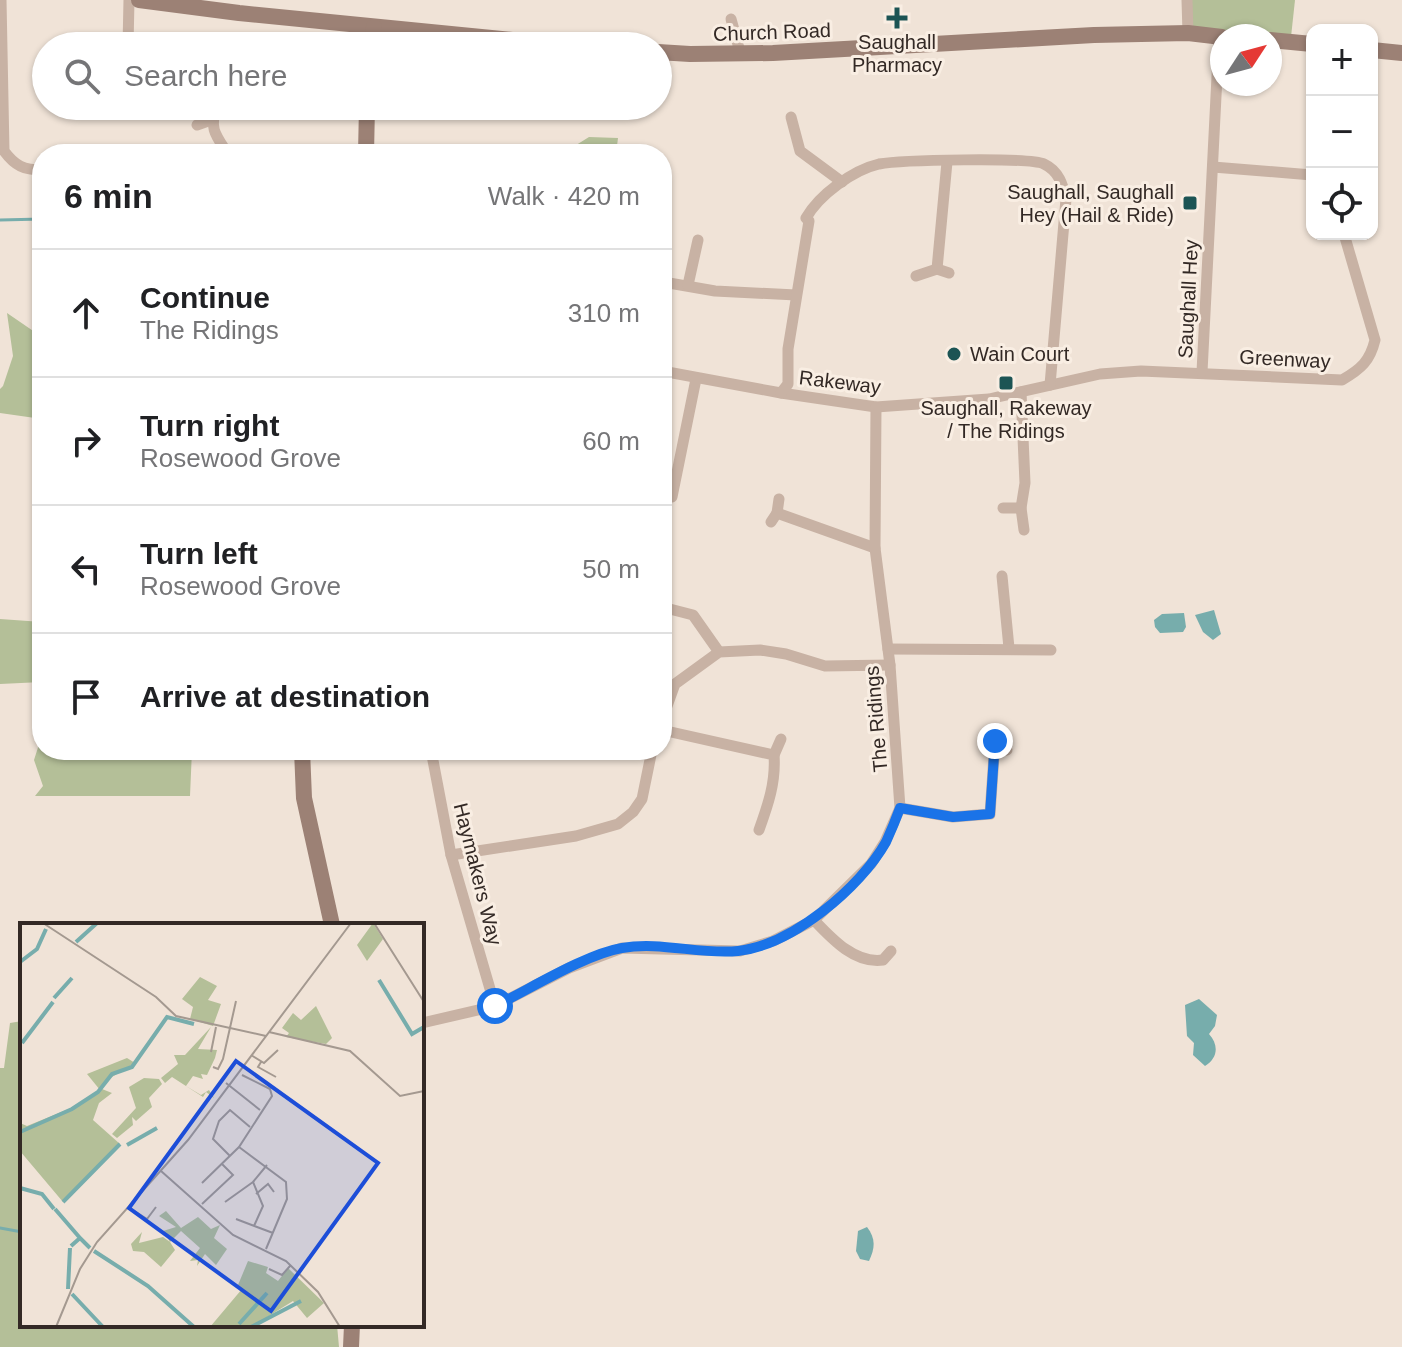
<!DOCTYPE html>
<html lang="en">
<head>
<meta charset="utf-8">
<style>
  :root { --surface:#fff; --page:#f6f6f6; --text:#202124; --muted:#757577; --line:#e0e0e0 }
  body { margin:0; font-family:Helvetica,sans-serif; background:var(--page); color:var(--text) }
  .controls { position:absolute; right:24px; top:24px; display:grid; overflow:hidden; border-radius:16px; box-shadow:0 2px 6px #0004 }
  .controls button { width:72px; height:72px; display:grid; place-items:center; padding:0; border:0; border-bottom:2px solid var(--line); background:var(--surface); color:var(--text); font:40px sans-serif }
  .compass { position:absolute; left:1210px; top:24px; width:72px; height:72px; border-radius:50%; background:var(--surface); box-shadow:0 2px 6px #0004; rotate:54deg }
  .stop { position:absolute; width:24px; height:24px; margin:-18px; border:6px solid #1a73e8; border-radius:50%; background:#fff }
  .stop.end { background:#1a73e8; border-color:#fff; box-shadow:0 2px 8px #0008 }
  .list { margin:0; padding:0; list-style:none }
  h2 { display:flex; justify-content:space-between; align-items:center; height:104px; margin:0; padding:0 32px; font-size:34px }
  h2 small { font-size:26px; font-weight:400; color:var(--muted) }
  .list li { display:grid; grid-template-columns:52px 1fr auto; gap:24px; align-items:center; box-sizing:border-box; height:128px; padding:0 32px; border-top:2px solid var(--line) }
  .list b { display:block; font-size:30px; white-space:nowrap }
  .list p { margin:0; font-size:26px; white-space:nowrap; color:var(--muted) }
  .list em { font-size:26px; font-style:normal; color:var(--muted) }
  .icon { flex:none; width:44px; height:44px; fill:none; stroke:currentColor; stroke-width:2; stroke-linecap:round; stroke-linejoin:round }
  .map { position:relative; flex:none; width:1402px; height:1347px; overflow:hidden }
  .search { position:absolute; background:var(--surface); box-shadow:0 2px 6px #0004; left:32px; top:32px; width:640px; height:88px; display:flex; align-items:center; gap:20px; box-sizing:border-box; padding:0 28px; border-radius:44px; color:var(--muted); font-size:30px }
  .panel { position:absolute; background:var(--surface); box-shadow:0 2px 6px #0004; left:32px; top:144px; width:640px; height:616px; border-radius:32px }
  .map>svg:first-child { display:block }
  .green { fill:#b4bf98 }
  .water { fill:#77adac }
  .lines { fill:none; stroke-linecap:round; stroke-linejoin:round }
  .stream { stroke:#77adac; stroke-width:3 }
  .street { stroke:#c8b2a4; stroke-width:11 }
  .secondary { stroke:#9c8175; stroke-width:16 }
  .route { stroke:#1a73e8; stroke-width:10 }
  .poi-dot { fill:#1c5454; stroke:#f9eee3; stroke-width:3 }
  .labels { text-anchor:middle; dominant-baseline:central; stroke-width:6; stroke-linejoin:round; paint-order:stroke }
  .street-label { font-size:20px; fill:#332925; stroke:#f9eee3 }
  .poi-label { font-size:20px; fill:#332925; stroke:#f9eee3 }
  .inset-river { fill:none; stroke:#77adac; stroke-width:4 }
  .inset-road { fill:none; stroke:#a49990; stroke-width:2 }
  .view { fill:#1d4ed8; fill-opacity:0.15; stroke:#1d4ed8; stroke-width:4 }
  .inset-edge { fill:none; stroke:#332925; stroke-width:4 }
</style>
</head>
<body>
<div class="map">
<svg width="1402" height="1347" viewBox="0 0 1402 1347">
  <rect width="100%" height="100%" fill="#f0e3d7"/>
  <!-- green -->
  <g class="green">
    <polygon points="1191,0 1295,0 1291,37 1193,29"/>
    <polygon points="589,137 618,138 616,154 552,154 553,144 573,147"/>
    <polygon points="7,313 42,337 42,419 0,413 0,389 3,386 13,356"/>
    <polygon points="0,619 42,622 42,682 0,684"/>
    <polygon points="42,735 42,750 192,750 190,796 35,796 43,786 34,760"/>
    <polygon points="22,1021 22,1325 337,1325 339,1347 0,1347 0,1068 4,1068 10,1023"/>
  </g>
  <!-- water -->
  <g class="water">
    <polygon points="1214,610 1221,634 1213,640 1203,632 1195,615"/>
    <polygon points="1184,613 1186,627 1183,632 1160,633 1155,627 1154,620 1162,614"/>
    <path d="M1199,999L1217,1015L1215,1026L1209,1034C1219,1045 1218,1058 1205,1066L1193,1055L1194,1043L1187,1036L1185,1005Z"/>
    <path d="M867,1227C876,1239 875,1248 869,1261L860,1259L856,1251L858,1231Z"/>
  </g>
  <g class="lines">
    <!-- stream -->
    <g class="stream">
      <polyline points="0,220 42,219"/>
      <polyline points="0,1228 22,1232"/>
    </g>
    <!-- street -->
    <g class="street">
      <path d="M1,0L4,151C15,166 24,170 42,170"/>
      <polyline points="1187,0 1188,33"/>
      <polyline points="731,19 740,52"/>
      <polyline points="128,46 129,0"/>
      <polyline points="327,106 367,109"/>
      <path d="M217,108C208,128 217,137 228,154"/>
      <polyline points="791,117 800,151 842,182"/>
      <polyline points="197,125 211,120"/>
      <polyline points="1213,167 1312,175"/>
      <polyline points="937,269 949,273"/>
      <polyline points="662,273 669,283 715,291 796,295"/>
      <polyline points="916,276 937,269 947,162"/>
      <polyline points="688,285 698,240"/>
      <path d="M662,371L781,393L876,407L989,399L1100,374L1141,371L1342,380C1361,369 1370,361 1375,340L1344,234"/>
      <polyline points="1202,372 1219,37"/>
      <polyline points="1021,392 1025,483 1021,508 1024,530"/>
      <path d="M781,393L788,384V349L809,221L806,218C819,195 853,170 879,164C900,160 1029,157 1044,164C1059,171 1063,185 1066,199L1050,385"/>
      <polyline points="662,495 672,497 696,379"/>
      <polyline points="1003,508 1021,508"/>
      <polyline points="777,513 779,499"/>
      <polyline points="771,522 777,513 875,548"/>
      <polyline points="1002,576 1009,648"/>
      <polyline points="662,607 693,615 719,652"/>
      <polyline points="888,649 1051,650"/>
      <polyline points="662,720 675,684 719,652 760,650 786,654 825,666 890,665"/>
      <path d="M662,730L774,755C776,782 768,805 759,830"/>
      <polyline points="431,750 451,855 495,1006"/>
      <polyline points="995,751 1007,750"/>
      <polyline points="774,755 781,739"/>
      <polyline points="900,808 953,817 990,814 995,741"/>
      <polyline points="451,855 576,836 618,824 633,812 642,799 652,750"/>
      <path d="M814,920C832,939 855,964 883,960L891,951"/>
      <polyline points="422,1023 495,1006 569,968 622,948 740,951 773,941 814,920 871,864 885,842 900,808 890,665 875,548 876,407"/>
    </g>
    <!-- secondary -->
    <g class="secondary">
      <polyline points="139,0 239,13 572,46"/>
      <polyline points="1270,40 1312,44"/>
      <polyline points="372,46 374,27"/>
      <polyline points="1372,50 1402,53"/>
      <polyline points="658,52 690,54 773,53 1094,35 1188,33 1222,37"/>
      <polyline points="366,154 367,106"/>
      <polyline points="302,750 304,798 332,925"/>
      <polyline points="351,1347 352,1325"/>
    </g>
  </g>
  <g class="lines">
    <!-- route -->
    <path class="route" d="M495,1006C530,989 586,954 622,948C661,941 700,955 738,951C792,945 860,888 886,842C891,831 896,819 900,808L953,817L990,814L995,741"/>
  </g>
  <!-- markers -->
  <g class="poi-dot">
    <path d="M893 6h8v8h8v8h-8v8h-8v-8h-8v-8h8z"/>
    <rect x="1182" y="195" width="16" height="16" rx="4"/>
    <circle cx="954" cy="354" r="8"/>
    <rect x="998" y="375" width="16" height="16" rx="4"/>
  </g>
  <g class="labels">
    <!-- street labels -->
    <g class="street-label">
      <text transform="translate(772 32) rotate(-2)">Church Road</text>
      <text transform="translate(1188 299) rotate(-87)">Saughall Hey</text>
      <text transform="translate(1285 359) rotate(3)">Greenway</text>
      <text transform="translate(840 382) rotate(7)">Rakeway</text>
      <text transform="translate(876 719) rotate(-95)">The Ridings</text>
      <text transform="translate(478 874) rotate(76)">Haymakers Way</text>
    </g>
    <!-- poi labels -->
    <g class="poi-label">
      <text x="897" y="42">Saughall<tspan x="897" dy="23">Pharmacy</tspan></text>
      <text x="1174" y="192" text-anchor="end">Saughall, Saughall<tspan x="1174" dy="23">Hey (Hail &amp; Ride)</tspan></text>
      <text x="970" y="354" text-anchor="start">Wain Court</text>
      <text x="1006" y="408">Saughall, Rakeway<tspan x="1006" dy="23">/ The Ridings</tspan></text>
    </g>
  </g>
  <!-- overview -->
  <g transform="translate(20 923)">
    <rect width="404" height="404" fill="#f0e3d7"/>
    <path d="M353,0L363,16L347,38L337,22ZM180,54L197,63L188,77L201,81L193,103L170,96L173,84L162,76ZM296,83L312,115L306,121L266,114L269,110L262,105L273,90L281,97ZM191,104L178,126L197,127L195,135L187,152L181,151L183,156L173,153L166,163L181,172L189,167L194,175L186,169L183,174L192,178L183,174L152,154L145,160L141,155L158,141L154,132H165ZM107,135L115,140L87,157L82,166L92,170L79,180L73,197L100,221L43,279L0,228V200L7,203L61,181L80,167L67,151ZM124,155L139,156L142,161L129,175L132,184L116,198L112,194L113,202L97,215L92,211L116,185L109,164ZM146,288L161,305L178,294L191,306L200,302L194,315L207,326L196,342L185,331L177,343L178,337L170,338L180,325L161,308L150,319L155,327L141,344L124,329L113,328L111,321L122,309L119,320L143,314L150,319L143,308L156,304L139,293ZM228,338L248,344L246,350L258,358L268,345L304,380L287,395L273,378L231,404H190L222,366L218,362Z" fill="#b4bf98"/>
    <path class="inset-river" d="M56,19L77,0M0,39L17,26L26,6M359,57L392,111L404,104M34,75L52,55M2,120L33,79M0,209L52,186L78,169L92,151L112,144L147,94L174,101M107,222L137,205M0,265L22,271L34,286M43,279L100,221M35,286L60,315M51,323L60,315L70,325M74,328L128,363L174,404M48,366L50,325M52,371L83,404M219,401L247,370M231,404L281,378"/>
    <path class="inset-road" d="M23,0L136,74L156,93L246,113M354,0L404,79M249,109L330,128L380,173L404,168M191,129L196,104M231,132L244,140L258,127M241,139L238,144L256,154M193,144L198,146L203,136L216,78M206,160L240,187M219,224L266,259L267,276L246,326M210,233L193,216L199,198L210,187L230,204M141,248L213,312L266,338L298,369L320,404M182,260L219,224L252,173L250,166L222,152M236,271L248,261L254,269M205,279L233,259M182,281L213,252L202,241M108,284L127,296L136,284M216,296L253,310M234,303L243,283L233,259L247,242M249,346L262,352L270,343M36,404L60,346L77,319L168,217L331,0"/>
    <path class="view" d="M216,138L358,240L251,388L109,285Z"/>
    <rect width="404" height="404" class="inset-edge"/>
  </g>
</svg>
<div class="controls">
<button>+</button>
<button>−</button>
<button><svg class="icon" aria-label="locate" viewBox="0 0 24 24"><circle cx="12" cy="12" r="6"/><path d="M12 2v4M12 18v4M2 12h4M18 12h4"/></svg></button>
</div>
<svg class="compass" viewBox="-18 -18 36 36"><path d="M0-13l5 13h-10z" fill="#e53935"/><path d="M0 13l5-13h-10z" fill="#757577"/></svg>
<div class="stop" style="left:495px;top:1006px"></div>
<div class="stop end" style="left:995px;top:741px"></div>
<div class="search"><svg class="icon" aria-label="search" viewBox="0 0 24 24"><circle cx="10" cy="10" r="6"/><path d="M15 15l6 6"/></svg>Search here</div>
<section class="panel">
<h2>6 min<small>Walk · 420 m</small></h2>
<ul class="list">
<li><svg class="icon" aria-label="ahead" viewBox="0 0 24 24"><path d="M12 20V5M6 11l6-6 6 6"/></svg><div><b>Continue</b><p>The Ridings</p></div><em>310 m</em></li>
<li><svg class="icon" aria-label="right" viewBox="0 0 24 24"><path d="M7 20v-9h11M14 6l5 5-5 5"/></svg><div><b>Turn right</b><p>Rosewood Grove</p></div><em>60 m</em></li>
<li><svg class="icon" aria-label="left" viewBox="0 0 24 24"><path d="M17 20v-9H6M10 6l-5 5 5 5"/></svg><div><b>Turn left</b><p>Rosewood Grove</p></div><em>50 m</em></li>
<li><svg class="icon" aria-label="arrive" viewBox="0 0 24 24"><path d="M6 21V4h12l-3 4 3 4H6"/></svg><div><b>Arrive at destination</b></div></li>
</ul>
</section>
</div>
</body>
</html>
